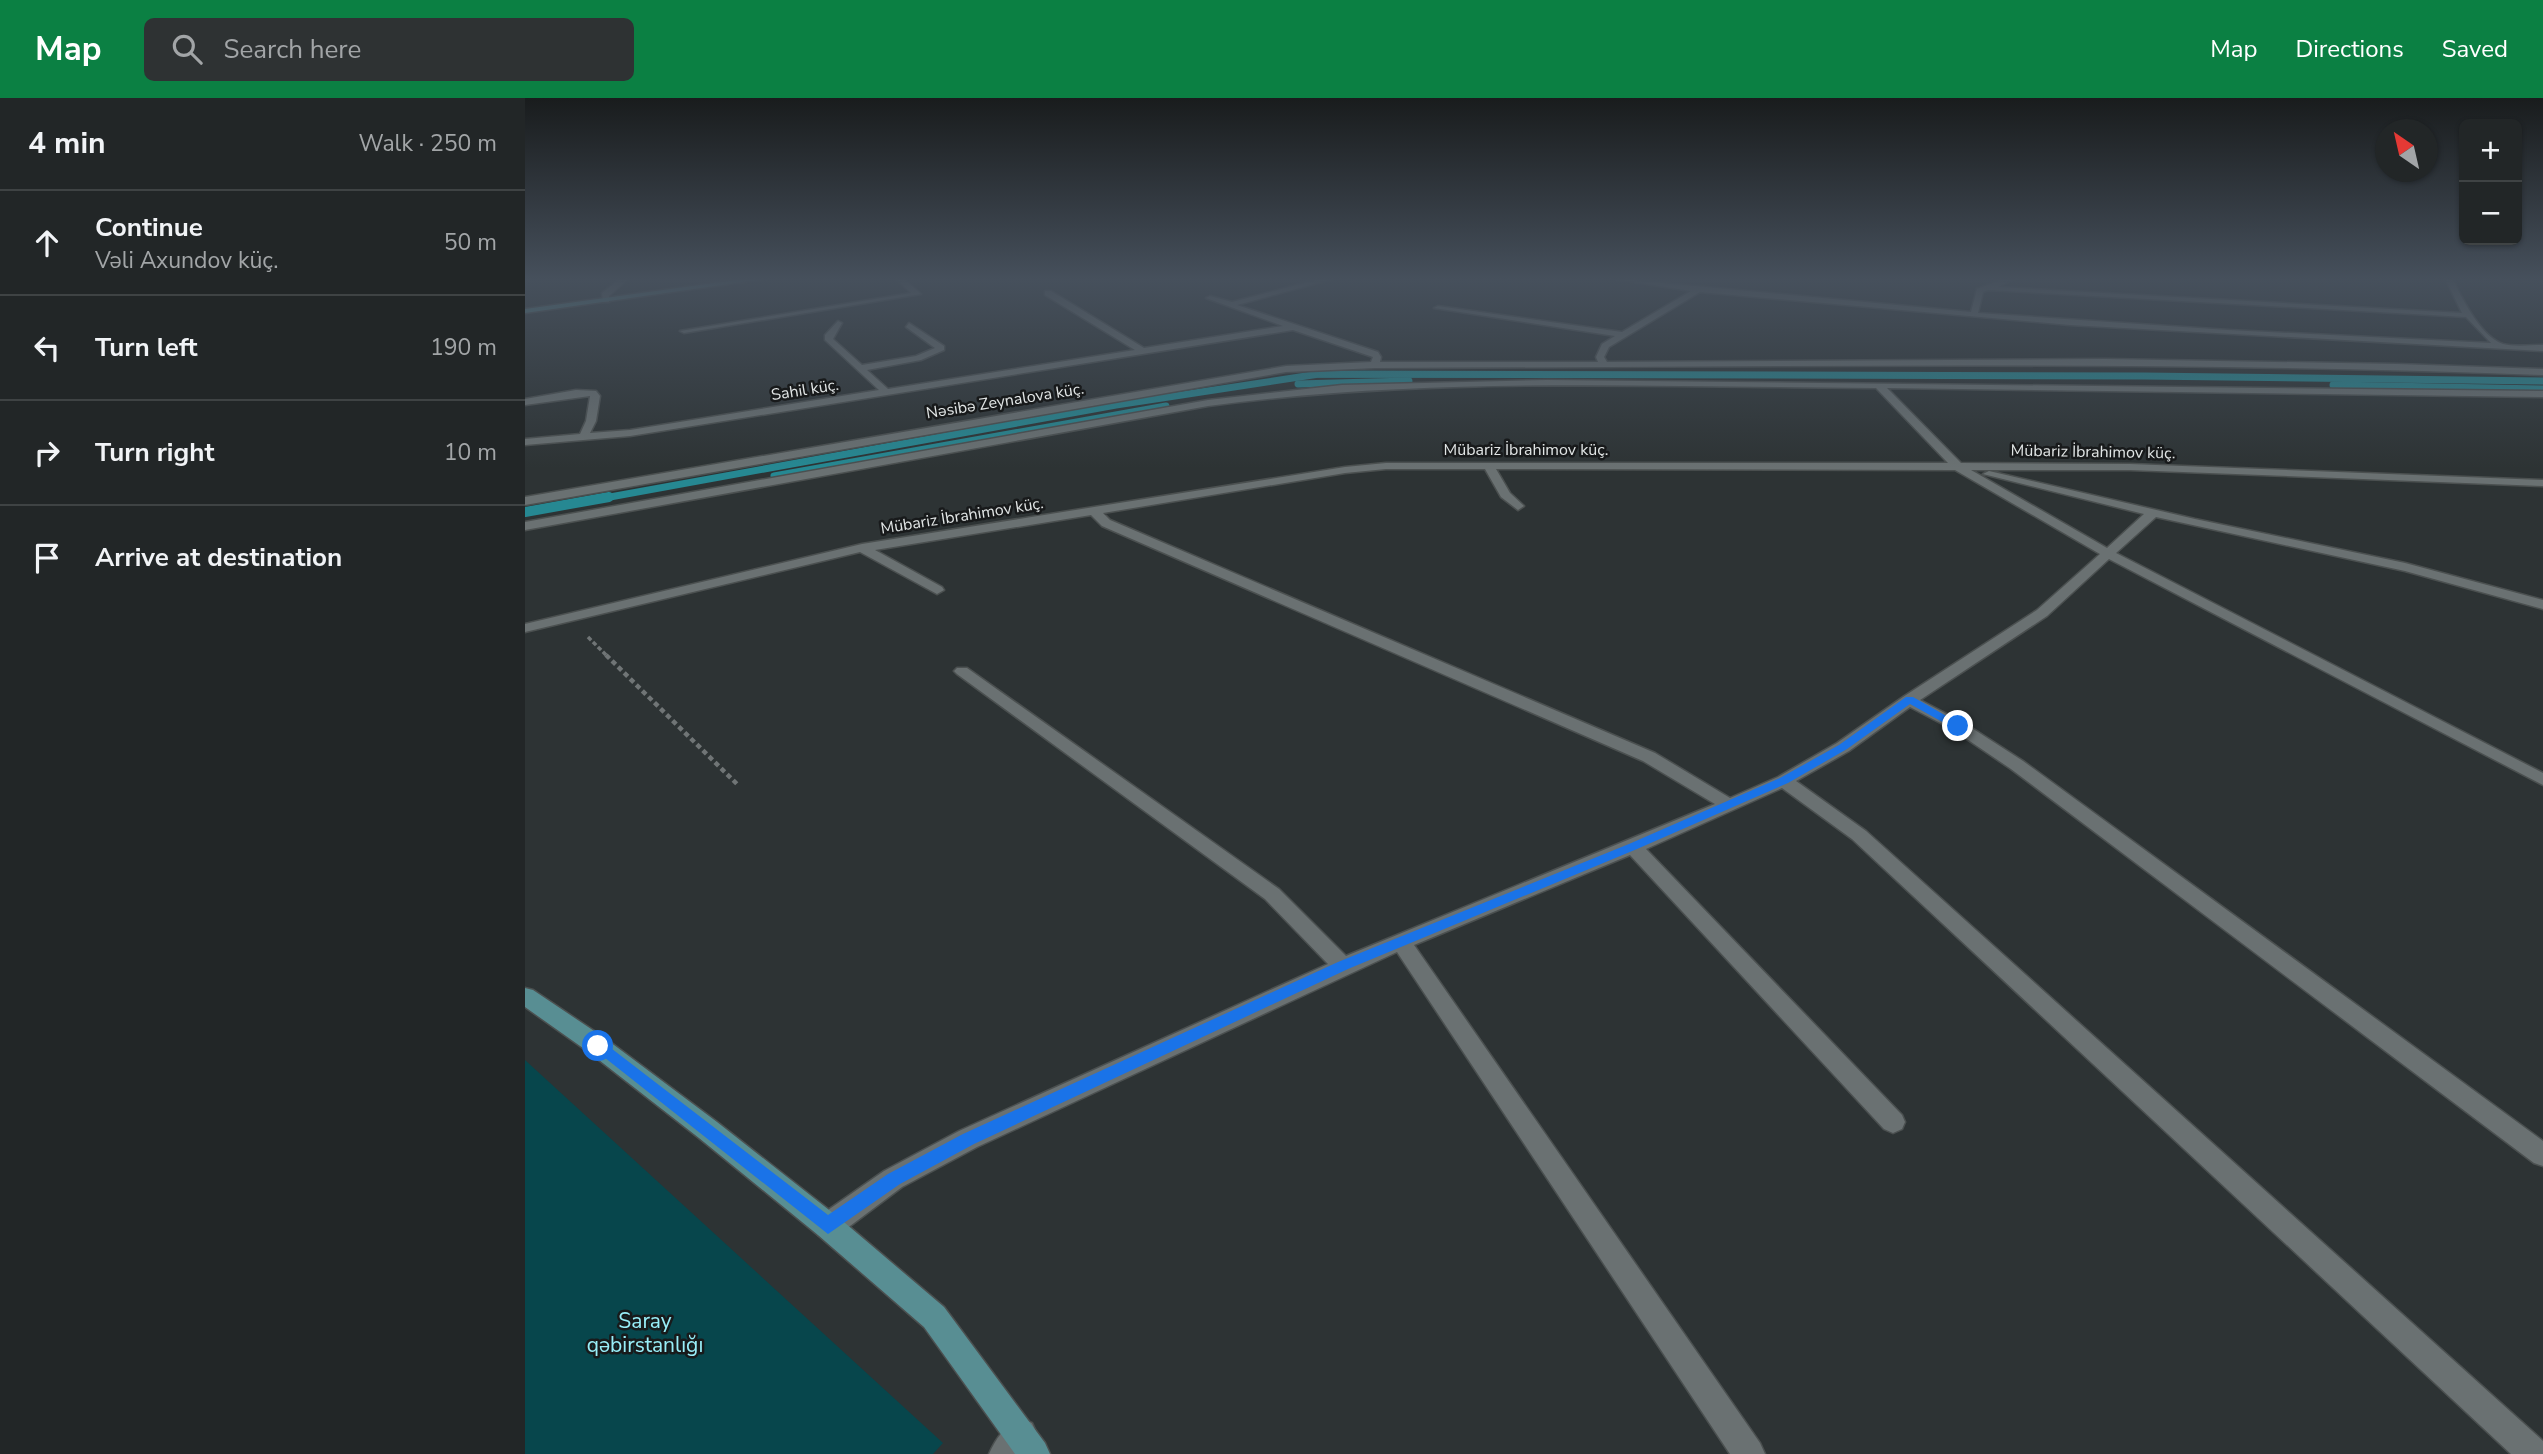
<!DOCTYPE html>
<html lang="en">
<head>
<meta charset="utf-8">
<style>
  :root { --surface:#222627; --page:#2e3233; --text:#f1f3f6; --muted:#a2a5a7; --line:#3f4344; --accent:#0b8043 }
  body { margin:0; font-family:"Nunito Sans",sans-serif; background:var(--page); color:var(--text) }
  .controls { position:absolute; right:21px; top:21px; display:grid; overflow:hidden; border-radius:10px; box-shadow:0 2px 5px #0004 }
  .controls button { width:63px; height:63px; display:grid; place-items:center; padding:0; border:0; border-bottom:2px solid var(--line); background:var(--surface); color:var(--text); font:35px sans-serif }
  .compass { position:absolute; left:1850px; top:21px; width:63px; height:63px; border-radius:50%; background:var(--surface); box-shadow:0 2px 5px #0004; rotate:326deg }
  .stop { position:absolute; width:21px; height:21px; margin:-16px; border:5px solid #1a73e8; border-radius:50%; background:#fff }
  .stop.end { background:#1a73e8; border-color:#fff; box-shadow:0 2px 7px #0008 }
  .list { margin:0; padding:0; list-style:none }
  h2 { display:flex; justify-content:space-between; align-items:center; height:91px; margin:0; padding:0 28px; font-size:30px }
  h2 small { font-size:23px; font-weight:400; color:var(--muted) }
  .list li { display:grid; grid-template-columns:46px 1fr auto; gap:21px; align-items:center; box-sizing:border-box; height:105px; padding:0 28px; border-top:2px solid var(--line) }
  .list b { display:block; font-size:26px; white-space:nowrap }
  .list p { margin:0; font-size:23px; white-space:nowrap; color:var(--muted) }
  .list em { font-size:23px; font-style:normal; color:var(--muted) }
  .icon { flex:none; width:38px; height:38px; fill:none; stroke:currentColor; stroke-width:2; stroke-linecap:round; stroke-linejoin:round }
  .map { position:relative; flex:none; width:2018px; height:1356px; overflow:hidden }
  header { display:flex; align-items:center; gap:42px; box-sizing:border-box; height:98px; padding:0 35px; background:var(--accent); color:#fff }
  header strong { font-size:33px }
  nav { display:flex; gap:38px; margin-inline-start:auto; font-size:24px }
  .search { width:490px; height:63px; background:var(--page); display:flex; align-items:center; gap:18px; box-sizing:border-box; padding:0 24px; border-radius:10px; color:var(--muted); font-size:26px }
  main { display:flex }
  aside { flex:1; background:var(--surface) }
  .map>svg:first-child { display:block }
  .green { fill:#07464c }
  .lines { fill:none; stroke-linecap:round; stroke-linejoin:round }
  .stream-far2 { stroke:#268892; stroke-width:5 }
  .stream-far1 { stroke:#268892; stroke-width:7 }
  .stream { stroke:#268892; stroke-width:10 }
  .lane-casing { stroke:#4b5050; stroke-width:3 }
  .street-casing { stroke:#4b5050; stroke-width:3 }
  .secondary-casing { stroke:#4b5050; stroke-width:3 }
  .path-far1 { stroke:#707576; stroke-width:3.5; stroke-dasharray:4.5 2.5; stroke-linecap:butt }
  .path { stroke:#707576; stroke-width:4.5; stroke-dasharray:5 3.5; stroke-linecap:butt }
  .lane { fill:#6a7172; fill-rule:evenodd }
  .street { fill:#6a7172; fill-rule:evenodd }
  .secondary { fill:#588e93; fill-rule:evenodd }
  .route { fill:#1a73e8 }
  .labels { text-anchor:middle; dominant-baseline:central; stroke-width:5; stroke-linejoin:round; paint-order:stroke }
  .far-street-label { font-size:16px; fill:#e1e5e5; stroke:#181a1b }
  .near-park-label { font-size:21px; fill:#98eef8; stroke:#181a1b }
</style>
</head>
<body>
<header>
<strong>Map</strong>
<div class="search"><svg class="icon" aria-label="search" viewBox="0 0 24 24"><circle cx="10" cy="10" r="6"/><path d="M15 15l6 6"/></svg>Search here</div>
<nav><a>Map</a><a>Directions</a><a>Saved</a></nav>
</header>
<main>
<aside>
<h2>4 min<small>Walk · 250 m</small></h2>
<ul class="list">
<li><svg class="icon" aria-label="ahead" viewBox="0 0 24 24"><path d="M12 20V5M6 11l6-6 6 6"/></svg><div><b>Continue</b><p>Vəli Axundov küç.</p></div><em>50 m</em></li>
<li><svg class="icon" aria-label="left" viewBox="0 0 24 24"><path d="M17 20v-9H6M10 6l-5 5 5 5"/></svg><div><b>Turn left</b></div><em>190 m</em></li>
<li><svg class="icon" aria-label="right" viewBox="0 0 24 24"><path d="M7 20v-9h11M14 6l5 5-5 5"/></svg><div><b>Turn right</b></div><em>10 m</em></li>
<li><svg class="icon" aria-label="arrive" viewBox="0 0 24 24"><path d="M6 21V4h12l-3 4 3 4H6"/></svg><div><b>Arrive at destination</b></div></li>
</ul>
</aside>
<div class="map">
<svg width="2018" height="1356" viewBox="0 0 2018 1356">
  <rect width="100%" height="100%" fill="#2d3334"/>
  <!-- green -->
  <polygon class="green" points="0,962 418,1345 408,1356 0,1356"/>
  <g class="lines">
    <!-- stream-far2 -->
    <polyline class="stream-far2" points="786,277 1324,277"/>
    <!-- stream-far1 -->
    <g class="stream-far1">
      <polyline points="773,286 884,283"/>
      <polyline points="1808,287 2018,291"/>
      <polyline points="249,378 641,308"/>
      <polyline points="74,401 591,307 794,276 1619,278 2018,283"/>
    </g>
    <!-- stream -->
    <polyline class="stream" points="0,414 84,399"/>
    <defs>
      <polygon id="lane" points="370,180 378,180 396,196 159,235 155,233 386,195"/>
      <g id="street">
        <polygon points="96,180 104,180 84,198 84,204 78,204 77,195"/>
        <path d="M798,180H811L712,207L853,254L856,259L855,264H1073L1071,259L1077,246L1090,238L909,210L913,208L1097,234L1166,193L1084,180L1446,214L1452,191L1481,180H1491L1473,189L1937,215L1920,180H1927C1937,200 1955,238 1978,246C1989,249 2006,247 2018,247V253L1545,227L1175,194L1084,249L1079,259L1082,264L1580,261L1872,266L2018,271V277C1628,262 1238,269 850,270L761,274L0,407V399L761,268L846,264L848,259L768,232L105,338L0,347V341L55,336L61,323L65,298L0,307V301L51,292L71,293L75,298L71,323L65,335L105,332L354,292L300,242V237L313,223L317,225L308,241L337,267L391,258L410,250L381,229L384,225L419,248V252L396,262L342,272L363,291L610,252L520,197V193H526L619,250L758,228L681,200L685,198L707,204ZM1463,192L1941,219L1966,245L1703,232L1453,215L1458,194Z"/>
        <path d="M1022,282L2018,293V299L1362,290L1436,365L1605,366L2018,382V388L1605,372H1446L1582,450L1619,416L1458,376L1464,373L1670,421L1880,465L2018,502V511L1880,473L1631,419L1591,455L2018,675V687L1584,461L1522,518L1395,602L1439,625L1498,663L2018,1043V1068L2009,1065L1486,671L1427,631L1385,609L1324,653L1271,683L1341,733L2018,1343V1356H1986L1327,741L1257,690L1121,751L1377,1017L1380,1024L1377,1031L1368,1035L1359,1031L1105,757L889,847L1235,1345L1240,1356H1205L872,854L452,1049L377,1089L313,1137L303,1140L293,1137L290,1128L293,1119L359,1073L434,1033L803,866L740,801L432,576L429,573L432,570H442L754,791L821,858L1190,706L1118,663L577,428L566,417L350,452L417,489L419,492L412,496L335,454L0,534V526L337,446L820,369L861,365H1423L1351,290C1128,289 904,278 683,308L0,432V424L683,302L817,287ZM861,371H960L976,399L993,412L999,408L985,395L971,371L1430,372L1575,456L1512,512L1378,599L1312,645L1253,679L1205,700L1130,655L585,422L578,415L820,375Z"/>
        <path d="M496,1320L507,1325L512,1336L500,1356H464C471,1340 480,1327 496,1320Z"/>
      </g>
      <g id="secondary">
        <polygon points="225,180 246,180 0,215 0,211"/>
        <polygon points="0,890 8,892 81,941 192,1024 313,1119 419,1209 520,1345 525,1356 490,1356 399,1229 293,1137 174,1040 65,955 0,909"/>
      </g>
    </defs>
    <!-- lane casing -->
    <use href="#lane" class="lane-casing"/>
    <!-- street casing -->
    <use href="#street" class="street-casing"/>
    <!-- secondary casing -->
    <use href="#secondary" class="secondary-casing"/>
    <!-- path-far1 -->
    <polyline class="path-far1" points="63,539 83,559"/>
    <!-- path -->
    <polyline class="path" points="81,557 212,686"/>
    <!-- lane -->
    <use href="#lane" class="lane"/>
    <!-- street -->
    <use href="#street" class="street"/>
    <!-- secondary -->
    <use href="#secondary" class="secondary"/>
  </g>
  <!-- sky -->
  <linearGradient id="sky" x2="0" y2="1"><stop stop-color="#191c1d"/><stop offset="0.49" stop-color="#46505c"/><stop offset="1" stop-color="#46505c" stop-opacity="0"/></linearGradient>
  <rect width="2018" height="370" fill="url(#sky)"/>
  <!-- route -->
  <polygon class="route" points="1381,599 1388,599 1439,628 1430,631 1385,606 1322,651 1263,685 1112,751 823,871 449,1046 375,1086 303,1136 65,948 68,944 78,944 303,1117 363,1076 438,1036 813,864 1104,746 1255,680 1314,647"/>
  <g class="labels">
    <!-- far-street labels -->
    <g class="far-street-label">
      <text transform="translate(280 292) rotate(-9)">Sahil küç.</text>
      <text transform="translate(480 303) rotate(-9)">Nəsibə Zeynalova küç.</text>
      <text x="1001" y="352">Mübariz İbrahimov küç.</text>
      <text transform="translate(1568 354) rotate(1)">Mübariz İbrahimov küç.</text>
      <text transform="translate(437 418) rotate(-9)">Mübariz İbrahimov küç.</text>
    </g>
    <!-- near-park labels -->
    <g class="near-park-label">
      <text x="120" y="1223">Saray<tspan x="120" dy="24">qəbirstanlığı</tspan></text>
    </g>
  </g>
</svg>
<div class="controls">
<button>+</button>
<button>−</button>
</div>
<svg class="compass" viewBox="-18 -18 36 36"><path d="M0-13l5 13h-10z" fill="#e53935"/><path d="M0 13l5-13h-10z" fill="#a2a5a7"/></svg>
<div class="stop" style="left:73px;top:948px"></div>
<div class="stop end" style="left:1433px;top:628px"></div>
</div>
</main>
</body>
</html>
